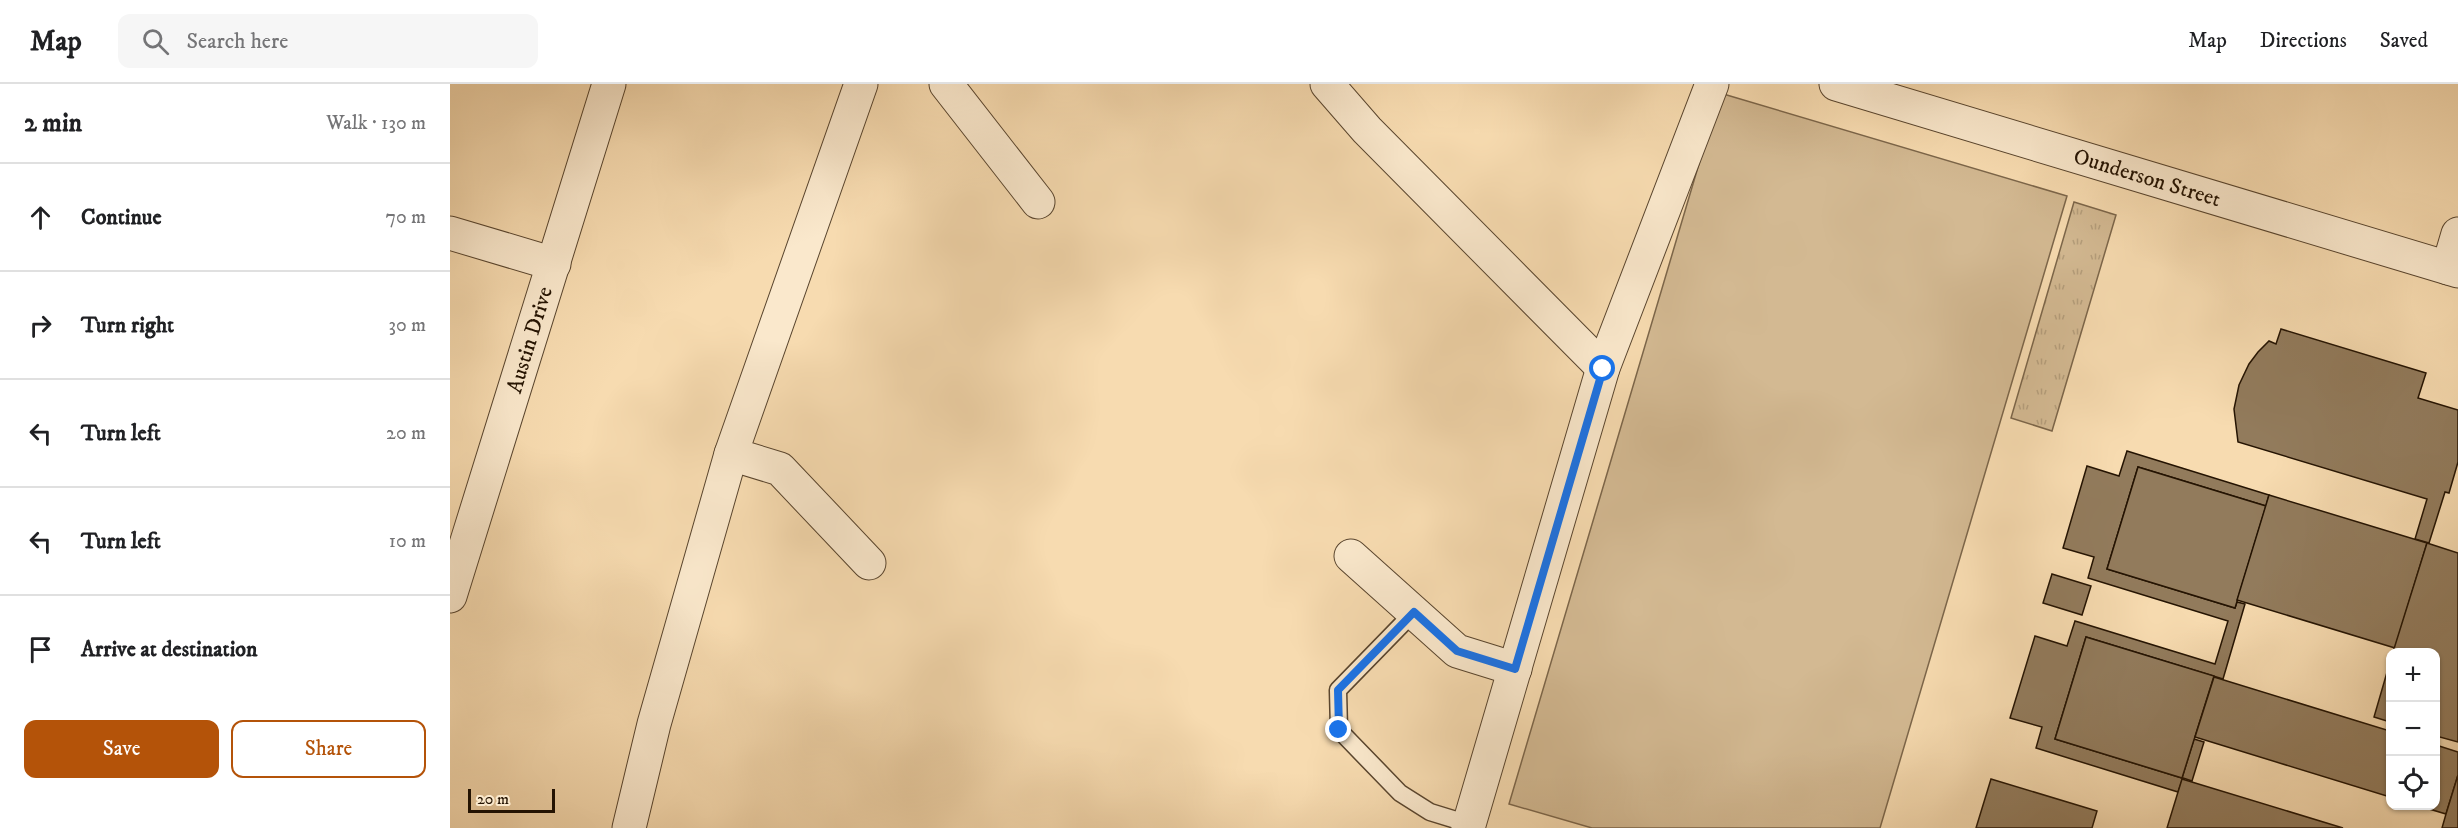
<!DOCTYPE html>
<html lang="en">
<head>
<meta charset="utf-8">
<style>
  :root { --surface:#fff; --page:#f6f6f6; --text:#202124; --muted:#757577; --line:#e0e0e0; --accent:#b45309 }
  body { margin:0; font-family:"IM FELL DW Pica",serif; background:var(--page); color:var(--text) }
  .controls { position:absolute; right:18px; bottom:18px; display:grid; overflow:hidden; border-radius:12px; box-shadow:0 2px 4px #0004 }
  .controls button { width:54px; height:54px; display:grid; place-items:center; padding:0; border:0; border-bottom:2px solid var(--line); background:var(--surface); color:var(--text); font:30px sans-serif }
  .scale { position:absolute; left:18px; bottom:15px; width:87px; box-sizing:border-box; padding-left:6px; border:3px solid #241302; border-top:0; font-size:16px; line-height:21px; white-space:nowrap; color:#241302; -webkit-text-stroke:4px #fae8cc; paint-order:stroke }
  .stop { position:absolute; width:18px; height:18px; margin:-14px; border:4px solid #1a73e8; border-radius:50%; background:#fff }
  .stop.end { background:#1a73e8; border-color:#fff; box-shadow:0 2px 6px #0008 }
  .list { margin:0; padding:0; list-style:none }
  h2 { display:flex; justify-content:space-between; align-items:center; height:78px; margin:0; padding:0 24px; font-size:26px }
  h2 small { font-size:20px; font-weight:400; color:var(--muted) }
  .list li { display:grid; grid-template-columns:39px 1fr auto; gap:18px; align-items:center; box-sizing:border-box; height:108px; padding:0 24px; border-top:2px solid var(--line) }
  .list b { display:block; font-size:22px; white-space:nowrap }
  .list em { font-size:20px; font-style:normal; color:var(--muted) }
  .actions { display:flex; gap:12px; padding:18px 24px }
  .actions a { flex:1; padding:14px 0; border:2px solid var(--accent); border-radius:12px; text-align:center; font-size:21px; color:var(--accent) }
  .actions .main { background:var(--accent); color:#fff }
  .icon { flex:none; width:33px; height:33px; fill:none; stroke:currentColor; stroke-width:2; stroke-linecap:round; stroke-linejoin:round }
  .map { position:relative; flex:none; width:2008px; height:744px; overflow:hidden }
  header { display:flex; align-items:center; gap:36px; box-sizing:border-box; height:84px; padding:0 30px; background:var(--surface); border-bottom:2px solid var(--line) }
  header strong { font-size:28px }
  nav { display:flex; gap:33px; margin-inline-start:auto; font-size:21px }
  .search { width:420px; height:54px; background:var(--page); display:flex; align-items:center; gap:15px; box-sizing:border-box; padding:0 21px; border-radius:12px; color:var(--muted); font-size:22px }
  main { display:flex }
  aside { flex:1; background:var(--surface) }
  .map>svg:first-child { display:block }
  .park { fill:url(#park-tufts); stroke:#7c664a; stroke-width:1.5 }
  .pitch { fill:#d3b992; stroke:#7c664a; stroke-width:1.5 }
  .building { fill:#927b5c; stroke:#241302; stroke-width:1.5 }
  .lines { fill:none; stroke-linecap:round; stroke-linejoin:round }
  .lane-casing { stroke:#59452e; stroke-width:19 }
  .street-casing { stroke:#59452e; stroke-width:35 }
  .lane { stroke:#fae8cc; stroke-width:16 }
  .street { stroke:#fae8cc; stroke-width:33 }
  .route { stroke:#1a73e8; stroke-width:8 }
  .labels { text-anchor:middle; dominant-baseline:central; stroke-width:5; stroke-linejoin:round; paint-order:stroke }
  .street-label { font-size:22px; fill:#241302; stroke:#fae8cc }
</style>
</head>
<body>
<header>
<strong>Map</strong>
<div class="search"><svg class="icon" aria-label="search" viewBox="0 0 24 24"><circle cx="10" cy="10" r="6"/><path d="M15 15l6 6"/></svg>Search here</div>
<nav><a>Map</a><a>Directions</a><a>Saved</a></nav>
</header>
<main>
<aside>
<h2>2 min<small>Walk · 130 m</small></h2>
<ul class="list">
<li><svg class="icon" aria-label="ahead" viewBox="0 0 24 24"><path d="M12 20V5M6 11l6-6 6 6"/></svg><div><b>Continue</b></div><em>70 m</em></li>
<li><svg class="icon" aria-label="right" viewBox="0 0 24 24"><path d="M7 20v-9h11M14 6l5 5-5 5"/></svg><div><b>Turn right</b></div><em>30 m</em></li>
<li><svg class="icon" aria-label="left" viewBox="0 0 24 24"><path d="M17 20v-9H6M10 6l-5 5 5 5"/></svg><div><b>Turn left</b></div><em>20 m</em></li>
<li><svg class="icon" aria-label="left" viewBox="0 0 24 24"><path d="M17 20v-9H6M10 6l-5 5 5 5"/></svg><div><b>Turn left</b></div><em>10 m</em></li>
<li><svg class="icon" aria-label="arrive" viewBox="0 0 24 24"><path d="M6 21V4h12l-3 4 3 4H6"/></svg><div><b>Arrive at destination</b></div></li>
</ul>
<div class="actions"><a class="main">Save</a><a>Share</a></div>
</aside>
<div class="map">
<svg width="2008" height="744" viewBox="0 0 2008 744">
  <defs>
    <pattern id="park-tufts" width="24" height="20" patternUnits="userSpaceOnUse" patternTransform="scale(1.5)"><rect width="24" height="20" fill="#d3b992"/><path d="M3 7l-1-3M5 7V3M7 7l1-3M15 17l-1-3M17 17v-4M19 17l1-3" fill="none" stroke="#b59e7c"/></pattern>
  </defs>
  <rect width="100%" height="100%" fill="#f7dbb0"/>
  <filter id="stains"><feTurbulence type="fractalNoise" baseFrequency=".00333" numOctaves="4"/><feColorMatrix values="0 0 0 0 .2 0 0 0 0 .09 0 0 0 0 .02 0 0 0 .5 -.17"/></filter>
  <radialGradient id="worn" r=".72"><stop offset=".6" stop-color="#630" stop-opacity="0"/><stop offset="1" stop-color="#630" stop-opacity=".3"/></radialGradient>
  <!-- park -->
  <polygon class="park" points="1624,118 1666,131 1602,347 1561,334"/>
  <!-- pitch -->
  <polygon class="pitch" points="1270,9 1617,112 1430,744 1142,744 1059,720"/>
  <!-- building -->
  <g class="building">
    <polygon points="1831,245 1976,289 1968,314 2008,326 2008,378 1999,409 1995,408 1979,459 1965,455 1977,415 1788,358 1784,325 1789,301 1799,280 1808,268 1819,257 1826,260"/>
    <polygon points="1677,367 1819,411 1816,422 1688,383 1657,485 1785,524 1787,518 1795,520 1773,595 1636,553 1605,655 1732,694 1744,655 1754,658 1742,697 1733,694 1728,708 1586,664 1592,643 1560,634 1585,552 1617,562 1625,537 1765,580 1778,537 1638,494 1644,473 1613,464 1637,382 1669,392"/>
    <polygon points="1688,383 1816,422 1785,524 1657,485"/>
    <polygon points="1819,411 1977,459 1945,564 1787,516"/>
    <polygon points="1977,459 2008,469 2008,658 1986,652 1986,568 1943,568"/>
    <polygon points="1602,490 1641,502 1632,531 1593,519"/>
    <polygon points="1636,553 1764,592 1732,694 1605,655"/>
    <polygon points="1940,578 1940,638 1924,633"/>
    <polygon points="1764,593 1940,647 1940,713 1745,653"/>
    <polygon points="1986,661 2008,668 2008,691 1996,730 1969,722 1986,722"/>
    <polygon points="2008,691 2008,744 1992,744 1996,730"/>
    <polygon points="1541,695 1647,727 1642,744 1526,744"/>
    <polygon points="1732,695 1893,744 1717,744"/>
  </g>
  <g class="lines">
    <defs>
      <polyline id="lane" points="964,528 888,606 889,646 950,709 980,728 1019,740"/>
      <g id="street">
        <polyline points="496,0 588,118"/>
        <polyline points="877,0 917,46 1153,284"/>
        <polyline points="1386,0 2008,187"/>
        <polyline points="0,149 104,180"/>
        <polyline points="1998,184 2008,150"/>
        <polyline points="281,370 330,385 419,479"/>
        <polyline points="901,472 1007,567 1065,585"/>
        <polyline points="0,512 159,0"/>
        <polyline points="179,744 204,640 281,370 411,0"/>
        <polyline points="1018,744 1153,284 1262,0"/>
      </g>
    </defs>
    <!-- lane casing -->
    <use href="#lane" class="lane-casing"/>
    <!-- street casing -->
    <use href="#street" class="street-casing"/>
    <!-- lane -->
    <use href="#lane" class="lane"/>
    <!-- street -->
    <use href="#street" class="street"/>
  </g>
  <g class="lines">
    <!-- route -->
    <polyline class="route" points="889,646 888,606 964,528 1007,567 1065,585 1153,285"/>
  </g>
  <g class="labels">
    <!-- street labels -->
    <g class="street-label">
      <text transform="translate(1697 94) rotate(17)">Ounderson Street</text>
      <text transform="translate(80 256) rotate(-73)">Austin Drive</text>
    </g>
  </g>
  <rect width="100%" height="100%" filter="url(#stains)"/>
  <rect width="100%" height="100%" fill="url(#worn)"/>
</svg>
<div class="controls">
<button>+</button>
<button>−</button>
<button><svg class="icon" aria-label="locate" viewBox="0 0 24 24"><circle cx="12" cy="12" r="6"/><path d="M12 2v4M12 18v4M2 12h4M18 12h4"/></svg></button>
</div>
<div class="scale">20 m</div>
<div class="stop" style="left:1153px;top:285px"></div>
<div class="stop end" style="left:889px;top:646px"></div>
</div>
</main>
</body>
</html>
